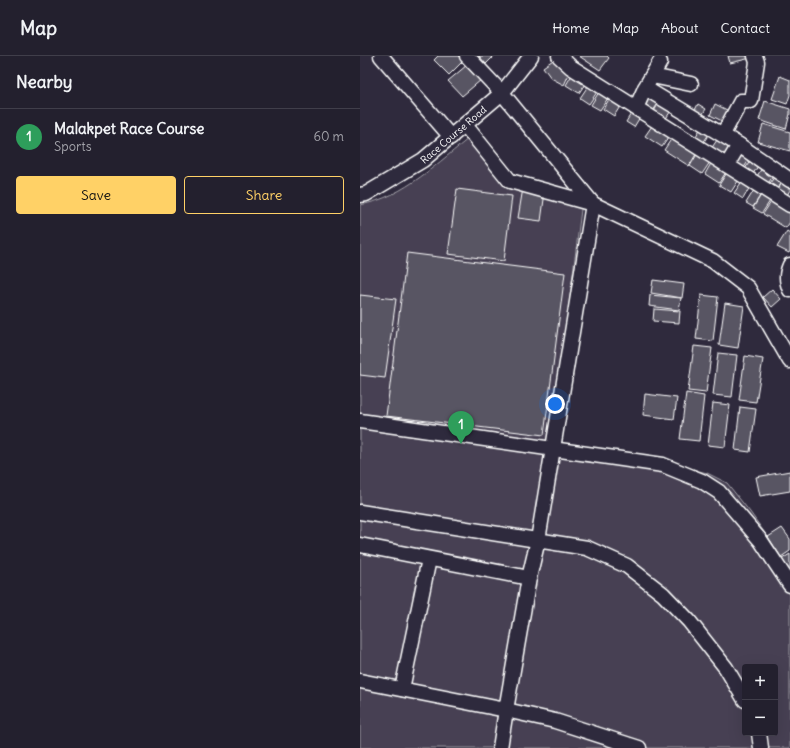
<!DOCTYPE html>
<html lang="en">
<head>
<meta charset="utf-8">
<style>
  :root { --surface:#23202e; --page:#2b2836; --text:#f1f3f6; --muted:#a3a3aa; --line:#403e4a; --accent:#ffd166 }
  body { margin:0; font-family:Delius,sans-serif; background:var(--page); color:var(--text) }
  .controls { position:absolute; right:12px; bottom:12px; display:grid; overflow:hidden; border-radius:4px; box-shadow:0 4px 16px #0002 }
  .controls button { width:36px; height:36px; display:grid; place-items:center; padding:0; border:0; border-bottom:1px solid var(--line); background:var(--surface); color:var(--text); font:20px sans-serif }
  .you { position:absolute; left:195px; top:348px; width:14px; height:14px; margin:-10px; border:3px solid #fff; border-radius:50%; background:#1a73e8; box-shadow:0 0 0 6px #1a73e833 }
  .badge { display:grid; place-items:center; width:26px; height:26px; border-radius:50%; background:var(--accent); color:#fff; font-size:13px; font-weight:700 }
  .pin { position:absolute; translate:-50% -33px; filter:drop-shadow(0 1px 2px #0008) }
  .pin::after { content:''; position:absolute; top:21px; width:14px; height:12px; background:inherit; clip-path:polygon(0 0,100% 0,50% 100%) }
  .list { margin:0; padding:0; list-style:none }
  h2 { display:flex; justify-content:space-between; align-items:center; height:52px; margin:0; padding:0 16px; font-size:17px }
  h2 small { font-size:13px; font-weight:400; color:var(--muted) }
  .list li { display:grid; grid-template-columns:26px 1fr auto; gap:12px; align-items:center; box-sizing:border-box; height:56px; padding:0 16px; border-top:1px solid var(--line) }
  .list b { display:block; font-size:15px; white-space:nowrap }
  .list p { margin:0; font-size:13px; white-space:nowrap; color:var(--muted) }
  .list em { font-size:13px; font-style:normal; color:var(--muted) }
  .actions { display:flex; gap:8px; padding:12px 16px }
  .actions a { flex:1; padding:9px 0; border:1px solid var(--accent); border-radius:4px; text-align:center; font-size:14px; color:var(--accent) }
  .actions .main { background:var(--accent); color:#111 }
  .map { position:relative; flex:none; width:430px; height:692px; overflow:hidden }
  header { display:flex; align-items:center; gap:24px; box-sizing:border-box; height:56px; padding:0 20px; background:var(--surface); border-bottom:1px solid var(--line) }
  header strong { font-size:19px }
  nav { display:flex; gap:22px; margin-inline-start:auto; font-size:14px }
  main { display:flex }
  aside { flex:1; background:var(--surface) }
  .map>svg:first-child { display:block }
  .green { fill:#464152; stroke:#a2a0a8; fill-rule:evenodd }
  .building { fill:#595564; stroke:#fff }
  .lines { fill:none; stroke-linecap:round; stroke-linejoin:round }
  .minor-casing { stroke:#fff; stroke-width:17 }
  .minor { stroke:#2f2a3d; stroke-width:14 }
  .labels { text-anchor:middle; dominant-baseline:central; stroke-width:3; stroke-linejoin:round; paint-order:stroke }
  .street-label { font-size:10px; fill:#fff; stroke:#2f2a3d }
</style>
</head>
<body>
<header>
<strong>Map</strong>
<nav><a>Home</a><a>Map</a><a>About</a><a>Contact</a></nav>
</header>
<main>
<aside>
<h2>Nearby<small></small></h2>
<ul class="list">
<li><span class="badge" style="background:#2e9e5b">1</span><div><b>Malakpet Race Course</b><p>Sports</p></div><em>60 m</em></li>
</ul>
<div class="actions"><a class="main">Save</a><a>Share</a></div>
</aside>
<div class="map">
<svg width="430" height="692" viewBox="0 0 430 692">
  <rect width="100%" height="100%" fill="#2f2a3d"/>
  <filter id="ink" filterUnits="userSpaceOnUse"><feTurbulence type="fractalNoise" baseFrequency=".025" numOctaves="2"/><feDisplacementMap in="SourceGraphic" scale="8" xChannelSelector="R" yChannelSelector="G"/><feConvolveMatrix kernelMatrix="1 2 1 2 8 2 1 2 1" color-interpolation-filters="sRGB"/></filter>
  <g filter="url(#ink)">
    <!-- green -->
    <path class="green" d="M113,79L156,132L222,146L192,384L210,392L312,408L347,417L367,427L390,456L414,490L430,515V692H0V149C45,141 78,106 113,79ZM385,611H415V677H385Z"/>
    <!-- building -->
    <g class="building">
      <polygon points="78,0 98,0 103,5 89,19 74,4"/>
      <polygon points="119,0 134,0 126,8"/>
      <polygon points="219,0 247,0 249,2 240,14"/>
      <polygon points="368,0 391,0 391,2 370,7"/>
      <polygon points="196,2 210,16 204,29 191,22 183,11"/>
      <polygon points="107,9 121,24 102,40 88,25"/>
      <polygon points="213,17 227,25 219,37 206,29"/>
      <polygon points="420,20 430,24 430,39 427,48 412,43"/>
      <polygon points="228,30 237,36 229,48 220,42"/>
      <polygon points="239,36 248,42 240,54 231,49"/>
      <polygon points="291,37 301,43 291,58 282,52"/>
      <polygon points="250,42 261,49 254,60 243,53"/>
      <polygon points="300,45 312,53 305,64 293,57"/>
      <polygon points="405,45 430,53 430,58 426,73 399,64"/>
      <polygon points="338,48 346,53 340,62 333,58"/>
      <polygon points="355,48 371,56 366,67 350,59"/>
      <polygon points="272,56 280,61 274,71 266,66"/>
      <polygon points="294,67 311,78 302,91 285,80"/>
      <polygon points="403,68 430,76 430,95 398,86"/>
      <polygon points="342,70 351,75 341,90 333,85"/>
      <polygon points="314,79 338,95 329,110 304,94"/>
      <polygon points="359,81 375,92 368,103 351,93"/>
      <polygon points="381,94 391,101 381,116 371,110"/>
      <polygon points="339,95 352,103 342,118 330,110"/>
      <polygon points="392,102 400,107 391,121 383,116"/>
      <polygon points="353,104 368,113 359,127 345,118"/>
      <polygon points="403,110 415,117 407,129 396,122"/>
      <polygon points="368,115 380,122 371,136 359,129"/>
      <polygon points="416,118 424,123 415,137 407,132"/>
      <polygon points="424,123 430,126 430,134 425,143 416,137"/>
      <polygon points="383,124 391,129 383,143 374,137"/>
      <polygon points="396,131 403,135 393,151 386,147"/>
      <polygon points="163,132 185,136 181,165 158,162"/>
      <polygon points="97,133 152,140 144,205 88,198"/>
      <polygon points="403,136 412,142 402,157 393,152"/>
      <polygon points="413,143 430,154 430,166 426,172 403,158"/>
      <polygon points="427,175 430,177 430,195 429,197 417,191"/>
      <polygon points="47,197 205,217 184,379 26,360"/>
      <polygon points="293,224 324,228 322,242 291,237"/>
      <polygon points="412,233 421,243 412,251 403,241"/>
      <polygon points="0,239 36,243 25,322 0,319"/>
      <polygon points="290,239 321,242 319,254 289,250"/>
      <polygon points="341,239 358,241 353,285 336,283"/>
      <polygon points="365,247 384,250 378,292 359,289"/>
      <polygon points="294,253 320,255 319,267 293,265"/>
      <polygon points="334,290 352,292 346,337 328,335"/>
      <polygon points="358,297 377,299 372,341 353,339"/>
      <polygon points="385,300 403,303 396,346 379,344"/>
      <polygon points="326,337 344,340 339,385 320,383"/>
      <polygon points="285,338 317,342 314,363 283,359"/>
      <polygon points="353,347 370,349 365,391 348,389"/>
      <polygon points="380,351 396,353 390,396 375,394"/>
      <polygon points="430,415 430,435 400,440 396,421"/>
      <polygon points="422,472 430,483 430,495 421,501 408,481"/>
      <polygon points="430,498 430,515 422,503"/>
    </g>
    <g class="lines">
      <defs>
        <g id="minor">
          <polyline points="21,0 91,81"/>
          <polyline points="199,0 211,11 430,149"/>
          <polyline points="292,20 331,28"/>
          <polyline points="285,32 379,89"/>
          <polyline points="276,52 285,32 300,6"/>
          <polyline points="105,69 150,125 233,148 353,205 388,232 430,305"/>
          <polyline points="363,78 381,45 391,45 397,6 395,0"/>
          <polyline points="367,109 379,89 430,124"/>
          <path id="s1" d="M0,139L6,138L63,104L142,37L171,0"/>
          <path d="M430,209C426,218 426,224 430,234"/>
          <polyline points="0,365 303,409 342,425 359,436 401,485 430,529"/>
          <polyline points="0,456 227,492 267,510 303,538 329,565 366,612 385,644"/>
          <polyline points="0,489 169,522"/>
          <polyline points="0,625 146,654 169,522 178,484 233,148 142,37 107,0"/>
          <polyline points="42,633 69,503"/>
          <polyline points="399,677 401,692"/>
          <polyline points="140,692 146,654 195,665 279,692"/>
        </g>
      </defs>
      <!-- minor casing -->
      <use href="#minor" class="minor-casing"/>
      <!-- minor -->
      <use href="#minor" class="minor"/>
    </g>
  </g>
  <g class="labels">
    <!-- street labels -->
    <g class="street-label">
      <text stroke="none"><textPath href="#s1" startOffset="112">Race Course Road</textPath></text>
    </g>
  </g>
</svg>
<div class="controls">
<button>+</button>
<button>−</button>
</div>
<div class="you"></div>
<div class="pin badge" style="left:101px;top:388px;background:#2e9e5b">1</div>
</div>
</main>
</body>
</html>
